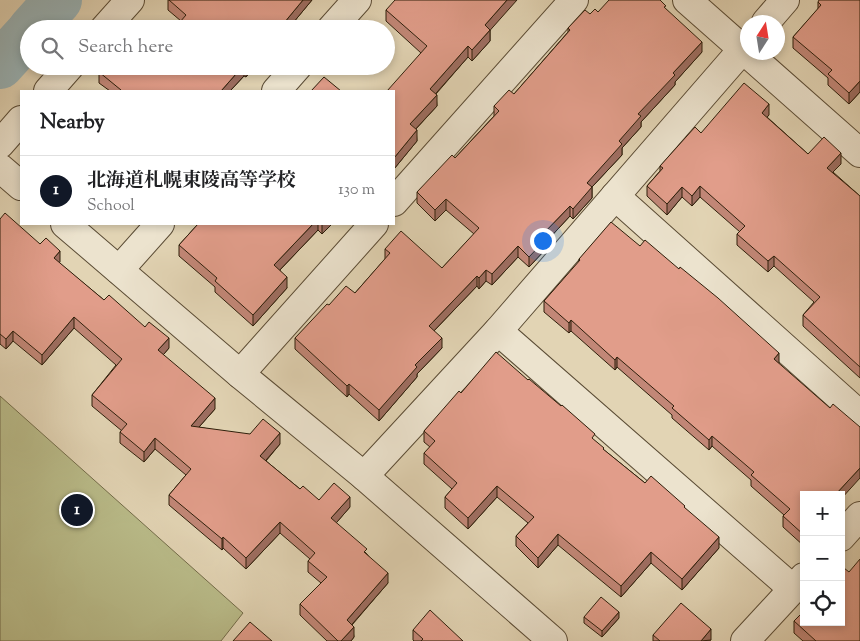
<!DOCTYPE html>
<html lang="en">
<head>
<meta charset="utf-8">
<style>
  :root { --surface:#fff; --page:#f6f6f6; --text:#202124; --muted:#757577; --line:#e0e0e0; --accent:#111827 }
  body { margin:0; font-family:"Sorts Mill Goudy","Noto Serif JP",serif; background:var(--page); color:var(--text) }
  .controls { position:absolute; right:15px; bottom:15px; display:grid; overflow:hidden; border-radius:0px; box-shadow:0 2px 8px #0003 }
  .controls button { width:45px; height:45px; display:grid; place-items:center; padding:0; border:0; border-bottom:1px solid var(--line); background:var(--surface); color:var(--text); font:25px sans-serif }
  .compass { position:absolute; left:740px; top:15px; width:45px; height:45px; border-radius:50%; background:var(--surface); box-shadow:0 2px 8px #0003; rotate:12deg }
  .you { position:absolute; left:542px; top:240px; width:18px; height:18px; margin:-12px; border:4px solid #fff; border-radius:50%; background:#1a73e8; box-shadow:0 0 0 8px #1a73e833 }
  .badge { display:grid; place-items:center; width:32px; height:32px; border-radius:50%; background:var(--accent); color:#fff; font-size:16px; font-weight:700 }
  .pin { position:absolute; translate:-50% -50%; border:2px solid #fff; box-shadow:0 1px 5px #0006 }
  .list { margin:0; padding:0; list-style:none }
  h2 { display:flex; justify-content:space-between; align-items:center; height:65px; margin:0; padding:0 20px; font-size:21px }
  h2 small { font-size:16px; font-weight:400; color:var(--muted) }
  .list li { display:grid; grid-template-columns:32px 1fr auto; gap:15px; align-items:center; box-sizing:border-box; height:70px; padding:0 20px; border-top:1px solid var(--line) }
  .list b { display:block; font-size:19px; white-space:nowrap }
  .list p { margin:0; font-size:16px; white-space:nowrap; color:var(--muted) }
  .list em { font-size:16px; font-style:normal; color:var(--muted) }
  .icon { flex:none; width:28px; height:28px; fill:none; stroke:currentColor; stroke-width:2; stroke-linecap:round; stroke-linejoin:round }
  .map { position:relative; flex:none; width:860px; height:641px; overflow:hidden }
  .search { position:absolute; background:var(--surface); box-shadow:0 2px 8px #0003; left:20px; top:20px; width:375px; height:55px; display:flex; align-items:center; gap:12px; box-sizing:border-box; padding:0 18px; border-radius:28px; color:var(--muted); font-size:19px }
  .panel { position:absolute; background:var(--surface); box-shadow:0 2px 8px #0003; left:20px; top:90px; width:375px; height:135px; border-radius:0px }
  .map>svg:first-child { display:block }
  .green { fill:#b9bb89; stroke:#746d4a }
  .lines { fill:none; stroke-linecap:round; stroke-linejoin:round }
  .river { stroke:#9ab5b9; stroke-width:48 }
  .minor-casing { stroke:#5b4c35; stroke-width:30 }
  .minor { stroke:#ece3ce; stroke-width:28 }
  .wall { fill:#c28777; stroke:#2e1f0b }
  .shaded-wall { fill:#9e6e61; stroke:#2e1f0b }
  .building { fill:#e19d8a; stroke:#2e1f0b }
</style>
</head>
<body>
<div class="map">
<svg width="860" height="641" viewBox="0 0 860 641">
  <rect width="100%" height="100%" fill="#e2d4b4"/>
  <filter id="stains"><feTurbulence type="fractalNoise" baseFrequency=".004" numOctaves="4"/><feColorMatrix values="0 0 0 0 .2 0 0 0 0 .09 0 0 0 0 .02 0 0 0 .5 -.17"/></filter>
  <radialGradient id="worn" r=".72"><stop offset=".6" stop-color="#630" stop-opacity="0"/><stop offset="1" stop-color="#630" stop-opacity=".3"/></radialGradient>
  <!-- green -->
  <polygon class="green" points="0,396 243,613 221,641 0,641"/>
  <g class="lines">
    <!-- river -->
    <g class="river">
      <polyline points="32,29 58,0"/>
      <polyline points="0,65 29,33"/>
    </g>
    <defs>
      <g id="minor">
        <polyline points="687,0 860,153"/>
        <polyline points="766,22 785,0"/>
        <polyline points="104,29 130,0"/>
        <polyline points="331,29 357,0"/>
        <polyline points="48,91 70,66"/>
        <polyline points="276,91 298,66"/>
        <polyline points="0,144 21,120"/>
        <polyline points="0,168 21,186"/>
        <polyline points="615,196 860,415"/>
        <polyline points="394,202 574,0"/>
        <polyline points="65,224 240,374 364,476 553,641"/>
        <polyline points="119,270 160,224"/>
        <polyline points="498,331 793,589"/>
        <polyline points="240,374 374,224"/>
        <polyline points="364,476 498,331 748,43"/>
        <polyline points="841,537 860,516"/>
        <polyline points="745,641 804,577"/>
      </g>
    </defs>
    <!-- minor casing -->
    <use href="#minor" class="minor-casing"/>
    <!-- minor -->
    <use href="#minor" class="minor"/>
  </g>
  <!-- wall -->
  <g class="wall">
    <polygon points="168,0 312,0 288,29 174,29 181,21 168,10"/>
    <polygon points="860,0 860,92 849,104 828,85 828,78 793,48 793,37 818,9 818,2"/>
    <polygon points="666,9 702,52 675,82 675,85 641,122 641,127 622,148 622,155 592,187 592,198 573,219 570,216 544,244 544,251 529,267 518,257 492,285 486,281 479,289 477,286 434,331 442,348 417,374 417,377 379,421 349,394 347,397 295,349 295,338 329,305 355,293 385,259 385,249 442,268 474,234 446,210 435,221 417,203 417,192 455,158 494,116 494,106 514,94 568,32 568,28 590,14 598,12"/>
    <polygon points="386,10 490,30 490,41 472,61 468,57 436,94 437,106 416,129 417,141 394,169 421,53 386,21"/>
    <polygon points="104,66 255,66 246,77 244,76 230,91 110,91 99,83 99,72"/>
    <polygon points="769,115 767,117 808,154 841,164 833,172 860,196 860,378 803,326 803,315 814,302 774,266 768,272 737,245 737,234 740,232 700,197 692,206 682,197 667,215 647,196 647,186 660,171 660,166 701,133"/>
    <polygon points="0,219 60,262 59,263 104,300 169,348 163,355 215,409 199,427 280,444 266,461 300,489 319,500 350,507 336,523 367,554 388,583 352,625 354,637 351,641 327,641 300,615 300,604 321,583 308,572 308,561 310,559 280,533 246,569 223,548 222,550 169,505 169,495 186,475 155,449 144,462 120,443 120,432 122,431 92,406 92,395 116,365 74,328 42,365 13,341 6,349 0,344"/>
    <polygon points="198,224 332,224 322,234 318,230 280,270 287,288 253,326 215,292 215,287 179,256 179,245"/>
    <polygon points="579,259 779,364 804,495 804,546 783,527 783,516 784,515 751,486 751,480 712,446 709,450 672,418 672,415 617,367 615,370 571,331 569,333 544,312 544,301 579,262"/>
    <polygon points="461,393 595,441 604,450 645,483 685,508 719,548 682,590 651,563 621,597 558,545 538,568 516,546 516,536 528,523 497,497 468,529 445,508 445,497 452,489 424,464 424,453 430,447 424,442 424,431"/>
    <polygon points="849,572 860,641 803,641 794,633 794,621"/>
    <polygon points="584,617 619,618 602,637 584,623"/>
    <polygon points="413,630 463,641 414,641 413,640"/>
    <polygon points="653,635 711,640 653,641"/>
  </g>
  <!-- shaded-wall -->
  <g class="shaded-wall">
    <polygon points="303,0 312,0 288,29 279,29"/>
    <polygon points="507,0 517,0 485,36 485,25"/>
    <polygon points="490,30 490,41 472,61 472,50"/>
    <polygon points="702,42 702,52 675,82 675,85 641,122 641,127 622,148 622,155 592,187 592,198 573,219 573,209 587,183 619,141 638,114 673,73"/>
    <polygon points="468,46 468,57 430,100 430,89"/>
    <polygon points="243,66 244,66 244,76 230,91 221,91"/>
    <polygon points="246,66 255,66 246,77"/>
    <polygon points="860,81 860,92 849,104 849,93"/>
    <polygon points="437,95 437,106 410,135 410,124"/>
    <polygon points="769,104 769,115 762,123 762,113"/>
    <polygon points="417,130 417,141 394,169 394,158"/>
    <polygon points="841,153 841,164 827,178 827,168"/>
    <polygon points="700,186 700,197 692,206 692,196"/>
    <polygon points="682,187 682,197 667,215 667,204"/>
    <polygon points="446,199 446,210 435,221 435,210"/>
    <polygon points="570,206 570,216 544,244 544,251 529,267 529,257 540,237"/>
    <polygon points="313,224 318,224 318,230 274,276 274,265"/>
    <polygon points="322,224 332,224 322,234"/>
    <polygon points="518,246 518,257 492,285 492,274"/>
    <polygon points="60,251 60,262 54,269 54,258"/>
    <polygon points="774,256 774,266 768,272 768,261"/>
    <polygon points="486,270 486,281 479,289 479,278"/>
    <polygon points="477,276 477,286 429,336 429,326"/>
    <polygon points="287,277 287,288 253,326 253,315"/>
    <polygon points="74,317 74,328 42,365 42,355"/>
    <polygon points="571,320 571,331 569,333 569,323"/>
    <polygon points="13,331 13,341 6,349 6,339"/>
    <polygon points="169,338 169,348 158,361 158,350"/>
    <polygon points="442,338 442,348 417,374 417,377 379,421 379,410 415,365"/>
    <polygon points="779,353 779,364 774,359"/>
    <polygon points="617,357 617,367 615,370 615,360"/>
    <polygon points="349,384 349,394 347,397 347,386"/>
    <polygon points="215,398 215,409 191,436 191,426"/>
    <polygon points="280,433 280,444 260,467 260,456"/>
    <polygon points="712,436 712,446 709,450 709,440"/>
    <polygon points="155,438 155,449 144,462 144,452"/>
    <polygon points="860,468 860,478 841,499 841,495 835,495"/>
    <polygon points="497,486 497,497 468,529 468,518"/>
    <polygon points="350,497 350,507 331,529 331,518"/>
    <polygon points="280,522 280,533 246,569 246,558"/>
    <polygon points="558,534 558,545 538,568 538,558"/>
    <polygon points="223,537 223,548 222,550 222,539"/>
    <polygon points="719,537 719,548 682,590 682,579"/>
    <polygon points="651,552 651,563 621,597 621,586"/>
    <polygon points="388,573 388,583 347,630 347,620"/>
    <polygon points="619,612 619,618 602,637 602,631"/>
    <polygon points="354,627 354,637 351,641 341,641"/>
    <polygon points="711,629 711,640 701,641"/>
  </g>
  <!-- building -->
  <g class="building">
    <polygon points="169,0 303,0 279,29 174,29 186,15"/>
    <polygon points="395,0 507,0 485,25 490,30 472,50 468,46 430,89 437,95 410,124 417,130 394,158 394,91 387,91 427,46 386,10"/>
    <polygon points="609,0 660,0 666,6 664,7 702,42 673,73 675,75 638,114 641,116 619,141 622,144 587,183 592,187 573,209 570,206 540,237 544,241 529,257 518,246 492,274 486,270 479,278 477,276 429,326 442,338 415,365 417,367 379,410 349,384 347,386 295,338 327,304 329,305 346,286 355,293 390,253 385,249 401,231 442,268 479,228 446,199 435,210 417,192 452,155 455,158 499,111 494,106 509,90 514,94 570,30 568,28 585,10 590,14 595,9 598,12"/>
    <polygon points="819,0 860,0 860,81 849,93 828,74 832,70 793,37 821,5 818,2"/>
    <polygon points="104,66 243,66 221,91 120,91 121,90 99,72"/>
    <polygon points="324,77 341,91 311,91"/>
    <polygon points="744,83 769,104 762,113 808,154 824,137 841,153 827,168 860,196 860,367 803,315 820,297 774,256 768,261 737,234 745,226 700,186 692,196 682,187 667,204 647,186 663,168 660,166 695,127 701,133"/>
    <polygon points="5,213 40,244 46,238 60,251 54,258 104,300 109,295 145,327 149,322 169,338 158,350 215,398 191,426 250,434 263,419 280,433 260,456 300,489 303,486 319,500 334,483 350,497 331,518 367,549 364,552 388,573 347,620 354,627 341,641 338,641 300,604 327,577 308,561 315,553 280,522 246,558 223,537 222,539 169,495 191,469 155,438 144,452 120,432 127,424 92,395 122,359 74,317 42,355 13,331 6,339 0,334 0,219"/>
    <polygon points="611,222 640,246 645,240 679,269 680,267 718,298 779,353 774,359 830,408 833,404 860,427 860,468 835,495 804,495 804,535 783,516 790,509 751,475 754,472 712,436 709,440 672,408 674,406 617,357 615,360 571,320 569,323 544,301 580,260 579,259"/>
    <polygon points="198,224 313,224 274,265 287,277 253,315 215,281 217,278 179,245"/>
    <polygon points="496,352 528,380 529,379 561,406 562,405 595,434 592,438 604,448 603,449 645,483 651,476 685,506 684,507 719,537 682,579 651,552 621,586 558,534 538,558 516,536 534,517 497,486 468,518 445,497 457,483 424,453 435,441 424,431 459,391 461,393"/>
    <polygon points="860,559 860,641 816,641 794,621 804,611 804,622 841,622 841,571 844,568 849,572"/>
    <polygon points="601,597 619,612 602,631 584,617"/>
    <polygon points="681,603 711,629 701,641 660,641 653,635"/>
    <polygon points="430,610 463,641 421,641 423,639 413,630"/>
    <polygon points="250,622 272,641 233,641"/>
  </g>
  <rect width="100%" height="100%" filter="url(#stains)"/>
  <rect width="100%" height="100%" fill="url(#worn)"/>
</svg>
<div class="controls">
<button>+</button>
<button>−</button>
<button><svg class="icon" aria-label="locate" viewBox="0 0 24 24"><circle cx="12" cy="12" r="6"/><path d="M12 2v4M12 18v4M2 12h4M18 12h4"/></svg></button>
</div>
<svg class="compass" viewBox="-18 -18 36 36"><path d="M0-13l5 13h-10z" fill="#e53935"/><path d="M0 13l5-13h-10z" fill="#757577"/></svg>
<div class="you"></div>
<div class="pin badge" style="left:77px;top:510px">1</div>
<div class="search"><svg class="icon" aria-label="search" viewBox="0 0 24 24"><circle cx="10" cy="10" r="6"/><path d="M15 15l6 6"/></svg>Search here</div>
<section class="panel">
<h2>Nearby<small></small></h2>
<ul class="list">
<li><span class="badge">1</span><div><b>北海道札幌東陵高等学校</b><p>School</p></div><em>130 m</em></li>
</ul>
</section>
</div>
</body>
</html>
